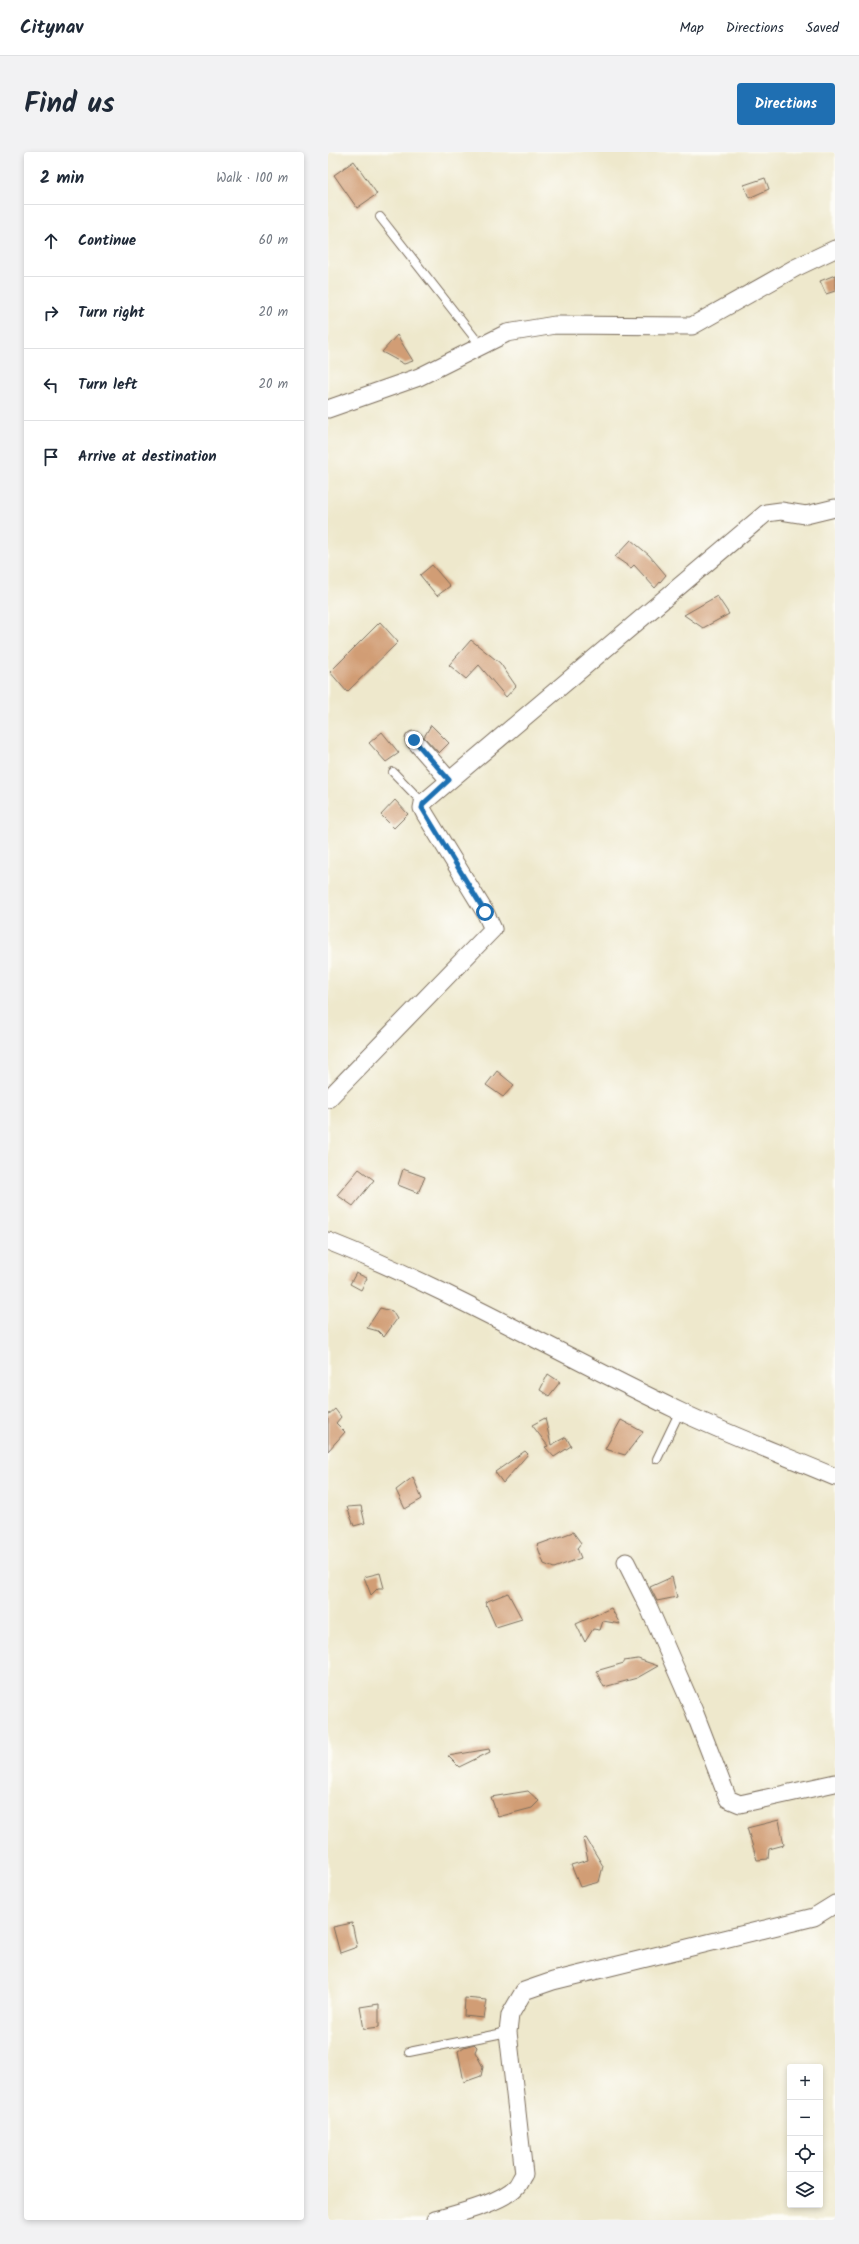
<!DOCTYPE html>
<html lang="en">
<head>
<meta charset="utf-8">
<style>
  :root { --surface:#fff; --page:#f2f2f3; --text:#1f2937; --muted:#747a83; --line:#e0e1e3; --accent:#1f6fb2 }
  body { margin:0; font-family:Kalam,sans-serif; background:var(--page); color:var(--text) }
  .controls { position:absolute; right:12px; bottom:12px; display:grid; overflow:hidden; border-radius:4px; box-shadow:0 2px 6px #0003 }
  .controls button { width:36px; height:36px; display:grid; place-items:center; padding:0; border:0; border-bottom:1px solid var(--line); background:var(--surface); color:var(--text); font:20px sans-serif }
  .stop { position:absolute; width:12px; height:12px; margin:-9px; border:3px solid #1f6fb2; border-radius:50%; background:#fff }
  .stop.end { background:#1f6fb2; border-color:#fff; box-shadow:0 1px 4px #0008 }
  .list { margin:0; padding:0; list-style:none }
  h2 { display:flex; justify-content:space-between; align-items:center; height:52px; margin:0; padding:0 16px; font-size:17px }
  h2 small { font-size:13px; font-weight:400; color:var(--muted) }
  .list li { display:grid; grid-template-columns:26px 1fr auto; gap:12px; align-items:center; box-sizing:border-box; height:72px; padding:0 16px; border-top:1px solid var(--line) }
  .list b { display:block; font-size:15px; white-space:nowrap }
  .list em { font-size:13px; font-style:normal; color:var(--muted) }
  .icon { flex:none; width:22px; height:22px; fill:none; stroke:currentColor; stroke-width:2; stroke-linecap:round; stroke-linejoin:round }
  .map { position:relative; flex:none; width:507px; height:2068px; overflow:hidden; border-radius:4px }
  header { display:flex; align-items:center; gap:24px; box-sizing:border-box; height:56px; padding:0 20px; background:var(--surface); border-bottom:1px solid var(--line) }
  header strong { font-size:19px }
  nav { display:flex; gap:22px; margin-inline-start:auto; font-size:14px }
  .intro { display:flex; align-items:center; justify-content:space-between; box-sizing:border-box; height:96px; padding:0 24px }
  h1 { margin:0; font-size:28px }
  .button { padding:10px 18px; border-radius:4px; background:var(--accent); color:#fff; font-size:14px; font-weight:700 }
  main { display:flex; gap:24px; padding:0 24px }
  aside { flex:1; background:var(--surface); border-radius:4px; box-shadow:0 2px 6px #0003 }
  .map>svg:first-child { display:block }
  .building { fill:#d19d74 }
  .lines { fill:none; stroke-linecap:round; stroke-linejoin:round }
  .service-casing { stroke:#7a6c5b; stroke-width:10 }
  .minor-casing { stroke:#7a6c5b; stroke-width:19 }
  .service { stroke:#fff; stroke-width:8 }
  .minor { stroke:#fff; stroke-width:17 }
  .route { stroke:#1f6fb2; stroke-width:5 }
</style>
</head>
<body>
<header>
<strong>Citynav</strong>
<nav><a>Map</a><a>Directions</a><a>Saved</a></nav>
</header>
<div class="intro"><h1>Find us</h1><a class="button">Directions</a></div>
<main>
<aside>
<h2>2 min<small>Walk · 100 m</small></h2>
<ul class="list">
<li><svg class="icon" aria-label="ahead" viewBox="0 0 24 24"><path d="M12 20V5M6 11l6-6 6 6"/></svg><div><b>Continue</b></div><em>60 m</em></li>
<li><svg class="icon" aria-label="right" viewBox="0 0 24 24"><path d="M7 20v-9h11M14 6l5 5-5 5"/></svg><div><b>Turn right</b></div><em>20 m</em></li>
<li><svg class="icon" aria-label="left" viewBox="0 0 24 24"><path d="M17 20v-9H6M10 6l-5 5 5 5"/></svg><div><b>Turn left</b></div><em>20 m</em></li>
<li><svg class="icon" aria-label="arrive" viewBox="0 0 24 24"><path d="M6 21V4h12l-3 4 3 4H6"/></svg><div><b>Arrive at destination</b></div></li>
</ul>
</aside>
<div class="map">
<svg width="507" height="2068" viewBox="0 0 507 2068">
  <rect width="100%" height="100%" fill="#fdfcf7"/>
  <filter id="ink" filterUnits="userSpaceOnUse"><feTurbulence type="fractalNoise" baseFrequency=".025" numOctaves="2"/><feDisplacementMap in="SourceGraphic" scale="8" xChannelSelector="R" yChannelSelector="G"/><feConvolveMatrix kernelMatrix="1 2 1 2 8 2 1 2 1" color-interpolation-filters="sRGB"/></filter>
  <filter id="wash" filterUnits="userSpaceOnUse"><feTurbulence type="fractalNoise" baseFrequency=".012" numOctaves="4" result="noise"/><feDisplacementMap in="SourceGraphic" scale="16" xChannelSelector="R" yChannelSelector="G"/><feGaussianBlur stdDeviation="0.9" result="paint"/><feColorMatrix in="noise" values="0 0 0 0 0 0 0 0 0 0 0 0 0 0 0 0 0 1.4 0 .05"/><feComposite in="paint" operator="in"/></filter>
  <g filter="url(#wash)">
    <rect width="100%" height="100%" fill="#eee8cc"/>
    <g id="blocks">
      <!-- building -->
      <g class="building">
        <polygon points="26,9 49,42 29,56 6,23"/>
        <polygon points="437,26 441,37 421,46 416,33"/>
        <polygon points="507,123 507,139 498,142 492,129"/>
        <polygon points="69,183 85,209 76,212 54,200"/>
        <polygon points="303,388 321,403 338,423 327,436 306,413 303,416 287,405"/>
        <polygon points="104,413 122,434 109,444 92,423"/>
        <polygon points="389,444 401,462 375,476 356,463"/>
        <polygon points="52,470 70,490 19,540 2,520"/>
        <polygon points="143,488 172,511 188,534 178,545 151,513 138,527 121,513"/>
        <polygon points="103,573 121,591 111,601 96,585"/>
        <polygon points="54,580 71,601 58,610 41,591"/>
        <polygon points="67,648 80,662 66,676 53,663"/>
        <polygon points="169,919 186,933 175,945 158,933"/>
        <polygon points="31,1017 46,1028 25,1054 9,1043"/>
        <polygon points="75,1017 97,1025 90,1041 70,1033"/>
        <polygon points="28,1121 39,1126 33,1138 22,1132"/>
        <polygon points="52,1156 64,1159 69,1167 56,1185 50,1179 39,1176"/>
        <polygon points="220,1222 232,1230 221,1244 212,1238"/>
        <polygon points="7,1257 13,1265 8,1271 17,1280 0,1299 0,1263"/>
        <polygon points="217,1266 223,1293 238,1285 243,1294 226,1305 217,1295 220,1294 204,1273"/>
        <polygon points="293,1268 315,1280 297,1303 277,1297"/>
        <polygon points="197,1299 200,1302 175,1331 167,1320"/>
        <polygon points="85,1325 94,1347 77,1357 68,1338"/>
        <polygon points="33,1354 37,1371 26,1374 19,1355"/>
        <polygon points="245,1380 253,1391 249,1396 253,1406 226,1416 216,1412 209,1393"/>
        <polygon points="52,1421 56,1436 50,1436 43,1443 36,1425"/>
        <polygon points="344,1425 349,1445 329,1449 322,1435"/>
        <polygon points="180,1441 194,1467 168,1475 157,1450"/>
        <polygon points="283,1456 292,1472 275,1469 272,1478 265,1477 257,1490 248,1472"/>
        <polygon points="310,1507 330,1514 309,1526 276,1535 268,1519 296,1511 296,1509"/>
        <polygon points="161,1597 162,1600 131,1615 120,1604"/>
        <polygon points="200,1639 211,1649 204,1656 170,1665 163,1645"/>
        <polygon points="451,1668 456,1693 441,1697 440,1707 429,1708 419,1676"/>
        <polygon points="258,1686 275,1714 271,1730 252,1735 243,1713 260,1708 255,1687"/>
        <polygon points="24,1771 29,1795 12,1801 5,1775"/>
        <polygon points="137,1846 159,1848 156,1866 136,1864"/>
        <polygon points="51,1852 51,1875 36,1877 32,1855"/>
        <polygon points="146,1892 149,1895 147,1900 155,1915 153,1924 136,1930 130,1899 136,1895"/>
      </g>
    </g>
  </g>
  <g filter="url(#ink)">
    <use href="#blocks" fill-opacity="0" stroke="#7a6c5b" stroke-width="1"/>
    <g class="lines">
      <defs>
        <g id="service">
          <polyline points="52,65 153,194"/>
          <polyline points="65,620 95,651"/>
          <polyline points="329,1307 352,1259"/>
          <polyline points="81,1900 180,1880"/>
        </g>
        <g id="minor">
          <polyline points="0,257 91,225 179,181 227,173 364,174 467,116 507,97"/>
          <polyline points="86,588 121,628"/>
          <polyline points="0,947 165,777 157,760 97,662 94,656 95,651 438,361 453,359 478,363 507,356"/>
          <path d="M0,1089C121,1137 233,1203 351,1259C402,1283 455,1303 507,1325"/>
          <polyline points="298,1410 321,1456 366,1559 400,1647 412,1652 507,1631"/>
          <path d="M107,2068C128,2062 173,2051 188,2035C191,2032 193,2026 196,2022L180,1880L182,1863L196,1839L225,1829L486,1765L507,1752"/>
        </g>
      </defs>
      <!-- service casing -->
      <use href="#service" class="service-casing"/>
      <!-- minor casing -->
      <use href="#minor" class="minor-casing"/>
      <!-- service -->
      <use href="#service" class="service"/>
      <!-- minor -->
      <use href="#minor" class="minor"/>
    </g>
  </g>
  <g class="lines" filter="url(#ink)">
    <!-- route -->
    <polyline class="route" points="86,588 121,628 95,652 94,656 157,760"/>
  </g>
</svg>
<div class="controls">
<button>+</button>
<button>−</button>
<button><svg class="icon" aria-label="locate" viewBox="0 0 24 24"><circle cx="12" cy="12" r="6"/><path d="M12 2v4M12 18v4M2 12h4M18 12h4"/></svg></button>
<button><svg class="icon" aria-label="layers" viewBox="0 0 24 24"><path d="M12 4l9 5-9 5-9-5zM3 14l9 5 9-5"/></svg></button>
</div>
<div class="stop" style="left:157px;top:760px"></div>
<div class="stop end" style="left:86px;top:588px"></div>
</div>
</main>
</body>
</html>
